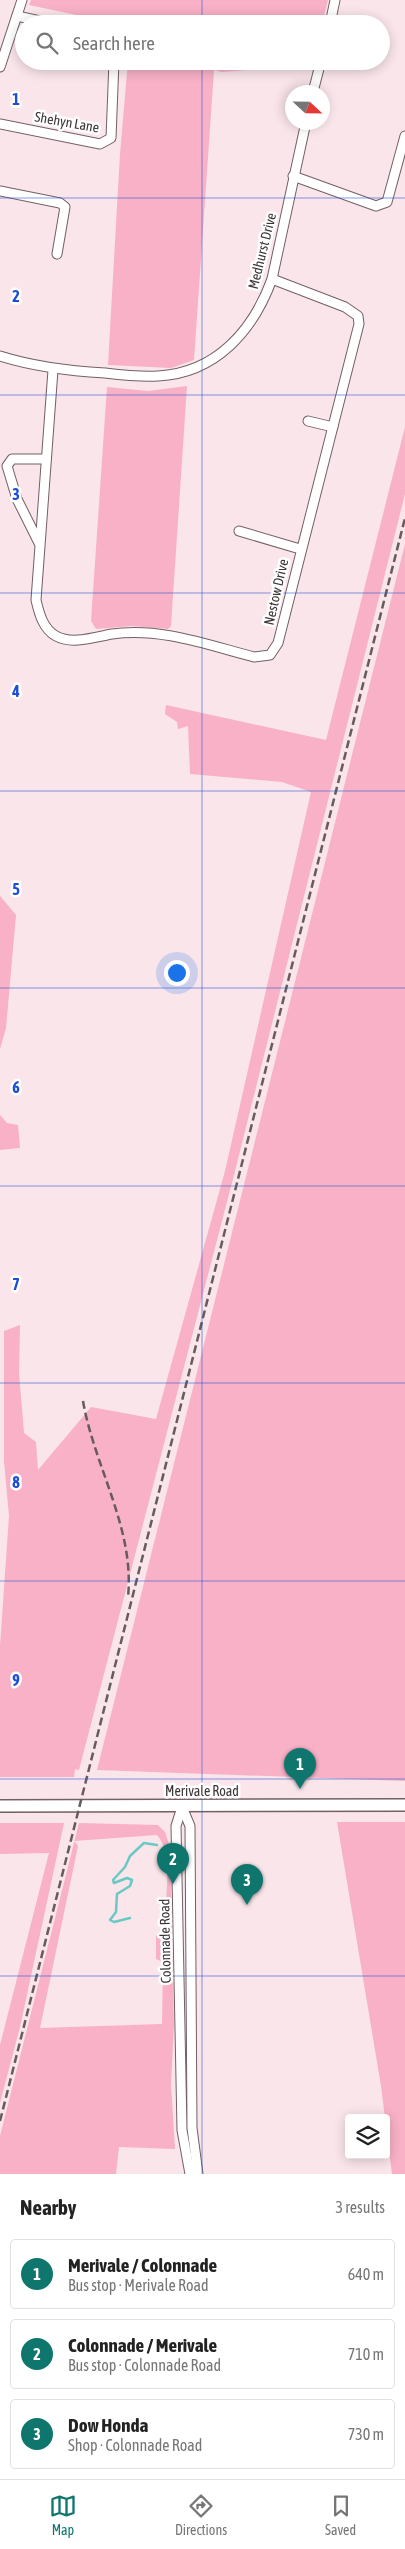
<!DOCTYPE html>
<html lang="en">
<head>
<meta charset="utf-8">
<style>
  :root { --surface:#fff; --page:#f2f2f2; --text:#222; --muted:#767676; --line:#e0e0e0; --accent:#0f766e }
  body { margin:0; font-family:"Asap Condensed",sans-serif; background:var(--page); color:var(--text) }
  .controls { position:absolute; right:15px; bottom:15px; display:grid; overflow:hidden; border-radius:5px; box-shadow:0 2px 12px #0003 }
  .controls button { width:45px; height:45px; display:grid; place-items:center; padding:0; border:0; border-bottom:1px solid var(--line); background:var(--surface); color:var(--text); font:25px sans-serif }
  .compass { position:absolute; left:285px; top:85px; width:45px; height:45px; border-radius:50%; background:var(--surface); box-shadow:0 2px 12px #0003; rotate:112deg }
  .you { position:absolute; left:176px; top:972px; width:18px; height:18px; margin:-12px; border:4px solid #fff; border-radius:50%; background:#1a73e8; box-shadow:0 0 0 8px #1a73e833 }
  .badge { display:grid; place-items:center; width:32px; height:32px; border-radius:50%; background:var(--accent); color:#fff; font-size:16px; font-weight:700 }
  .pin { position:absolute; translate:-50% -41px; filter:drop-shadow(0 1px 2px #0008) }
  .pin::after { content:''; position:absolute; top:26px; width:18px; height:15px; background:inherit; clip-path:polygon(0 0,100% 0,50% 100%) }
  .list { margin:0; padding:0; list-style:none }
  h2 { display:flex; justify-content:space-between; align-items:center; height:65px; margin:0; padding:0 20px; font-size:21px }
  h2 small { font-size:16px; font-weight:400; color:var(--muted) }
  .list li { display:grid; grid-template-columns:32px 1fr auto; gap:15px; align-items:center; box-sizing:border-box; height:70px; margin:0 10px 10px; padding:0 10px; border:1px solid var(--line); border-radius:5px }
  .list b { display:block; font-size:19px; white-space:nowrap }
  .list p { margin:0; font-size:16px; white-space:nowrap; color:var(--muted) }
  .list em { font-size:16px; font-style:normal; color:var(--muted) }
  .icon { flex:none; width:28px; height:28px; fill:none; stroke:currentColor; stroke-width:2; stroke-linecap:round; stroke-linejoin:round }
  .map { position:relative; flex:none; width:405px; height:2174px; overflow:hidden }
  .search { position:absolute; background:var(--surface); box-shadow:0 2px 12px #0003; left:15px; right:15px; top:15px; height:55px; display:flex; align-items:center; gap:12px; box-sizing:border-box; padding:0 18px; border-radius:28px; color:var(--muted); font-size:19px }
  .sheet { height:305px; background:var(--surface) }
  nav { display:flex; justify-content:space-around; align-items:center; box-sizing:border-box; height:70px; border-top:1px solid var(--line); background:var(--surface); font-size:14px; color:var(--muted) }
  nav a { display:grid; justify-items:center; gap:2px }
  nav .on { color:var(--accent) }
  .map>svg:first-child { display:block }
  .green { fill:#f8b1c7; fill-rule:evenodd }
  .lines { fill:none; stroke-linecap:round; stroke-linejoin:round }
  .stream { stroke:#69c9c4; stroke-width:2.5 }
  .minor-casing { stroke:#726065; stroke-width:11 }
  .major-casing { stroke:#726065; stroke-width:14 }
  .minor { stroke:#fff; stroke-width:9 }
  .major { stroke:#fff; stroke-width:11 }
  .rail { stroke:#665b5e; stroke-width:2.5; stroke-dasharray:8 4; stroke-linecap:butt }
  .grid { fill:none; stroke:#1d4ed8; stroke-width:1; stroke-opacity:0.55 }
  .labels { text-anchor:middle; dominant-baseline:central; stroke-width:5; stroke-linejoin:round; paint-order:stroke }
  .street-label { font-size:14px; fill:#3d3537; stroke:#fff }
  .grid-label { font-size:16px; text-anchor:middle; font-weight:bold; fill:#1d4ed8; stroke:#fff; stroke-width:5; stroke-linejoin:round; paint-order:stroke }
</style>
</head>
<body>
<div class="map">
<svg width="405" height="2174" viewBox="0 0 405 2174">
  <rect width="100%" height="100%" fill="#fae5ea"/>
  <!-- green -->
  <g class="green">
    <polygon points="31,0 328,0 322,24 119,24 29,5"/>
    <polygon points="128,61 313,61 312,65 222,72 214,70 194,360 171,368 108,365 120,154"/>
    <polygon points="187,386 171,626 168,629 131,626 96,629 91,621 107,387 148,391"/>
    <polygon points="405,427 405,494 235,1171 79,1770 75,1769 74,1777 0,1777 0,1646 9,1516 4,1461 4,1331 20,1325 19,1373 24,1433 36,1442 38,1470 91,1407 156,1419 225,1171 311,792 282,782 190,774 188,726 178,729 177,722 165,714 166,705 326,740"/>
    <polygon points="405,544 405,1781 97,1770"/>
    <polygon points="0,896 16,915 6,1028 0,1049"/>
    <polygon points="0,1115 7,1123 18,1125 20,1148 0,1150"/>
    <polygon points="337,1822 405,1822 405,2174 392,2174 381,2086"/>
    <polygon points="0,1823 64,1823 20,2027 0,2103 0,2045 49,1853 0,1854"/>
    <path d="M79,1823L158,1825L165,1832L170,1847L174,2024L171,2084L175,2149L119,2147L116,2174H0V2136ZM157,1835C174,1853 165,1907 163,1932L156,1936V1959L163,1962L162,2024L40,2028L78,1846L74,1841Z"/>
  </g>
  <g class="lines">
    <!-- stream -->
    <polyline class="stream" points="130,1918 114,1922 110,1920 116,1912 117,1894 130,1886 132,1880 127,1878 114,1883 113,1880 125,1867 130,1856 144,1843 157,1845"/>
    <defs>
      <g id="minor">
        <polyline points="17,16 54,24"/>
        <polyline points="330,24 335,0"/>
        <polyline points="0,67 22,0"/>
        <polyline points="313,92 321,61"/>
        <polyline points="0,124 100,144 111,138 114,61"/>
        <polyline points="293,176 376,206 387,202 405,136"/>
        <polyline points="0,191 60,203 65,207 57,254"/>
        <path d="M0,356C35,367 69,371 105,373C122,375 141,377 158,376C216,373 253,331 272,279L306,122"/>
        <path d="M53,370L36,600C39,613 43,629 56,636C72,645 95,637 112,634C160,627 208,645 254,657L270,655L278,643L359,324L358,316L345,307L272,279"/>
        <polyline points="308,421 333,427"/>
        <polyline points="239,531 300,549"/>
        <polyline points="39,543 17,499 7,466 12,459 46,459"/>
        <polyline points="182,1807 176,1826 182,2130 190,2174"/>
        <polyline points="182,1807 190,1826 192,2128 198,2174"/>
      </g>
      <polyline id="major" points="0,1806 405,1805"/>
    </defs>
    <!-- minor casing -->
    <use href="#minor" class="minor-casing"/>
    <!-- major casing -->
    <use href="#major" class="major-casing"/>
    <!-- minor -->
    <use href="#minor" class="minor"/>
    <!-- major -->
    <use href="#major" class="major"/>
    <!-- rail -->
    <g class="rail">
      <path d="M83,1401C94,1466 135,1529 128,1597"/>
      <polyline points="0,2121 405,518"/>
    </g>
  </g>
  <!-- grid -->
  <path class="grid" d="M202,0V24M202,61V2174M0,198H405M0,395H405M0,593H405M0,791H405M0,988H405M0,1186H405M0,1383H405M0,1581H405M0,1779H405M0,1976H405"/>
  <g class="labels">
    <!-- street labels -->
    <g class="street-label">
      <text transform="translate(67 122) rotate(10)">Shehyn Lane</text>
      <text transform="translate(262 251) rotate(-76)">Medhurst Drive</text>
      <text transform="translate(276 592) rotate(-77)">Nestow Drive</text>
      <text x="202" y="1791">Merivale Road</text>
      <text transform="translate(165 1941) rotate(-91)">Colonnade Road</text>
    </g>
  </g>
  <g class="grid-label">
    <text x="16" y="105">1</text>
    <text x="16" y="302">2</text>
    <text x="16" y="500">3</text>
    <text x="16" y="697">4</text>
    <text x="16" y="895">5</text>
    <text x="16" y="1093">6</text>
    <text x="16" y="1290">7</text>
    <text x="16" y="1488">8</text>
    <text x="16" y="1686">9</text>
  </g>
</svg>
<div class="controls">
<button><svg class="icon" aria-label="layers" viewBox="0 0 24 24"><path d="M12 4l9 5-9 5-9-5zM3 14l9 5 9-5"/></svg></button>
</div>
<svg class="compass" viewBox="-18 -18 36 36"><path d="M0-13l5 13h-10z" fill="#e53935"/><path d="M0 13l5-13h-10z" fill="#767676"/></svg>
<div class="you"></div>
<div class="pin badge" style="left:300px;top:1789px">1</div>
<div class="pin badge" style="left:173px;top:1884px">2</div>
<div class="pin badge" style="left:247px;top:1905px">3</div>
<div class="search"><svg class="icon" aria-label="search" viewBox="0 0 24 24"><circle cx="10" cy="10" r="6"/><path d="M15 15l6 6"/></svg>Search here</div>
</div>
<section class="sheet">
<h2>Nearby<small>3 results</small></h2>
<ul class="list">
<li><span class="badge">1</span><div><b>Merivale / Colonnade</b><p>Bus stop · Merivale Road</p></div><em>640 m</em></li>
<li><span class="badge">2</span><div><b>Colonnade / Merivale</b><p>Bus stop · Colonnade Road</p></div><em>710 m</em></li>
<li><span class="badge">3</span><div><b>Dow Honda</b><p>Shop · Colonnade Road</p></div><em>730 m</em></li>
</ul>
</section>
<nav>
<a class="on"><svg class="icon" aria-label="map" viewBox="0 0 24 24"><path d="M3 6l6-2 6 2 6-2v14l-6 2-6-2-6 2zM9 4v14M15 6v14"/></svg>Map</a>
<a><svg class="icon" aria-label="directions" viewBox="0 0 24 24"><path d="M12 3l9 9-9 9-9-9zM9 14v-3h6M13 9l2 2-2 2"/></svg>Directions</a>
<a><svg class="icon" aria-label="saved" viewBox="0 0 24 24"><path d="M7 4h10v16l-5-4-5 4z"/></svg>Saved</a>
</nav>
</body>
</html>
